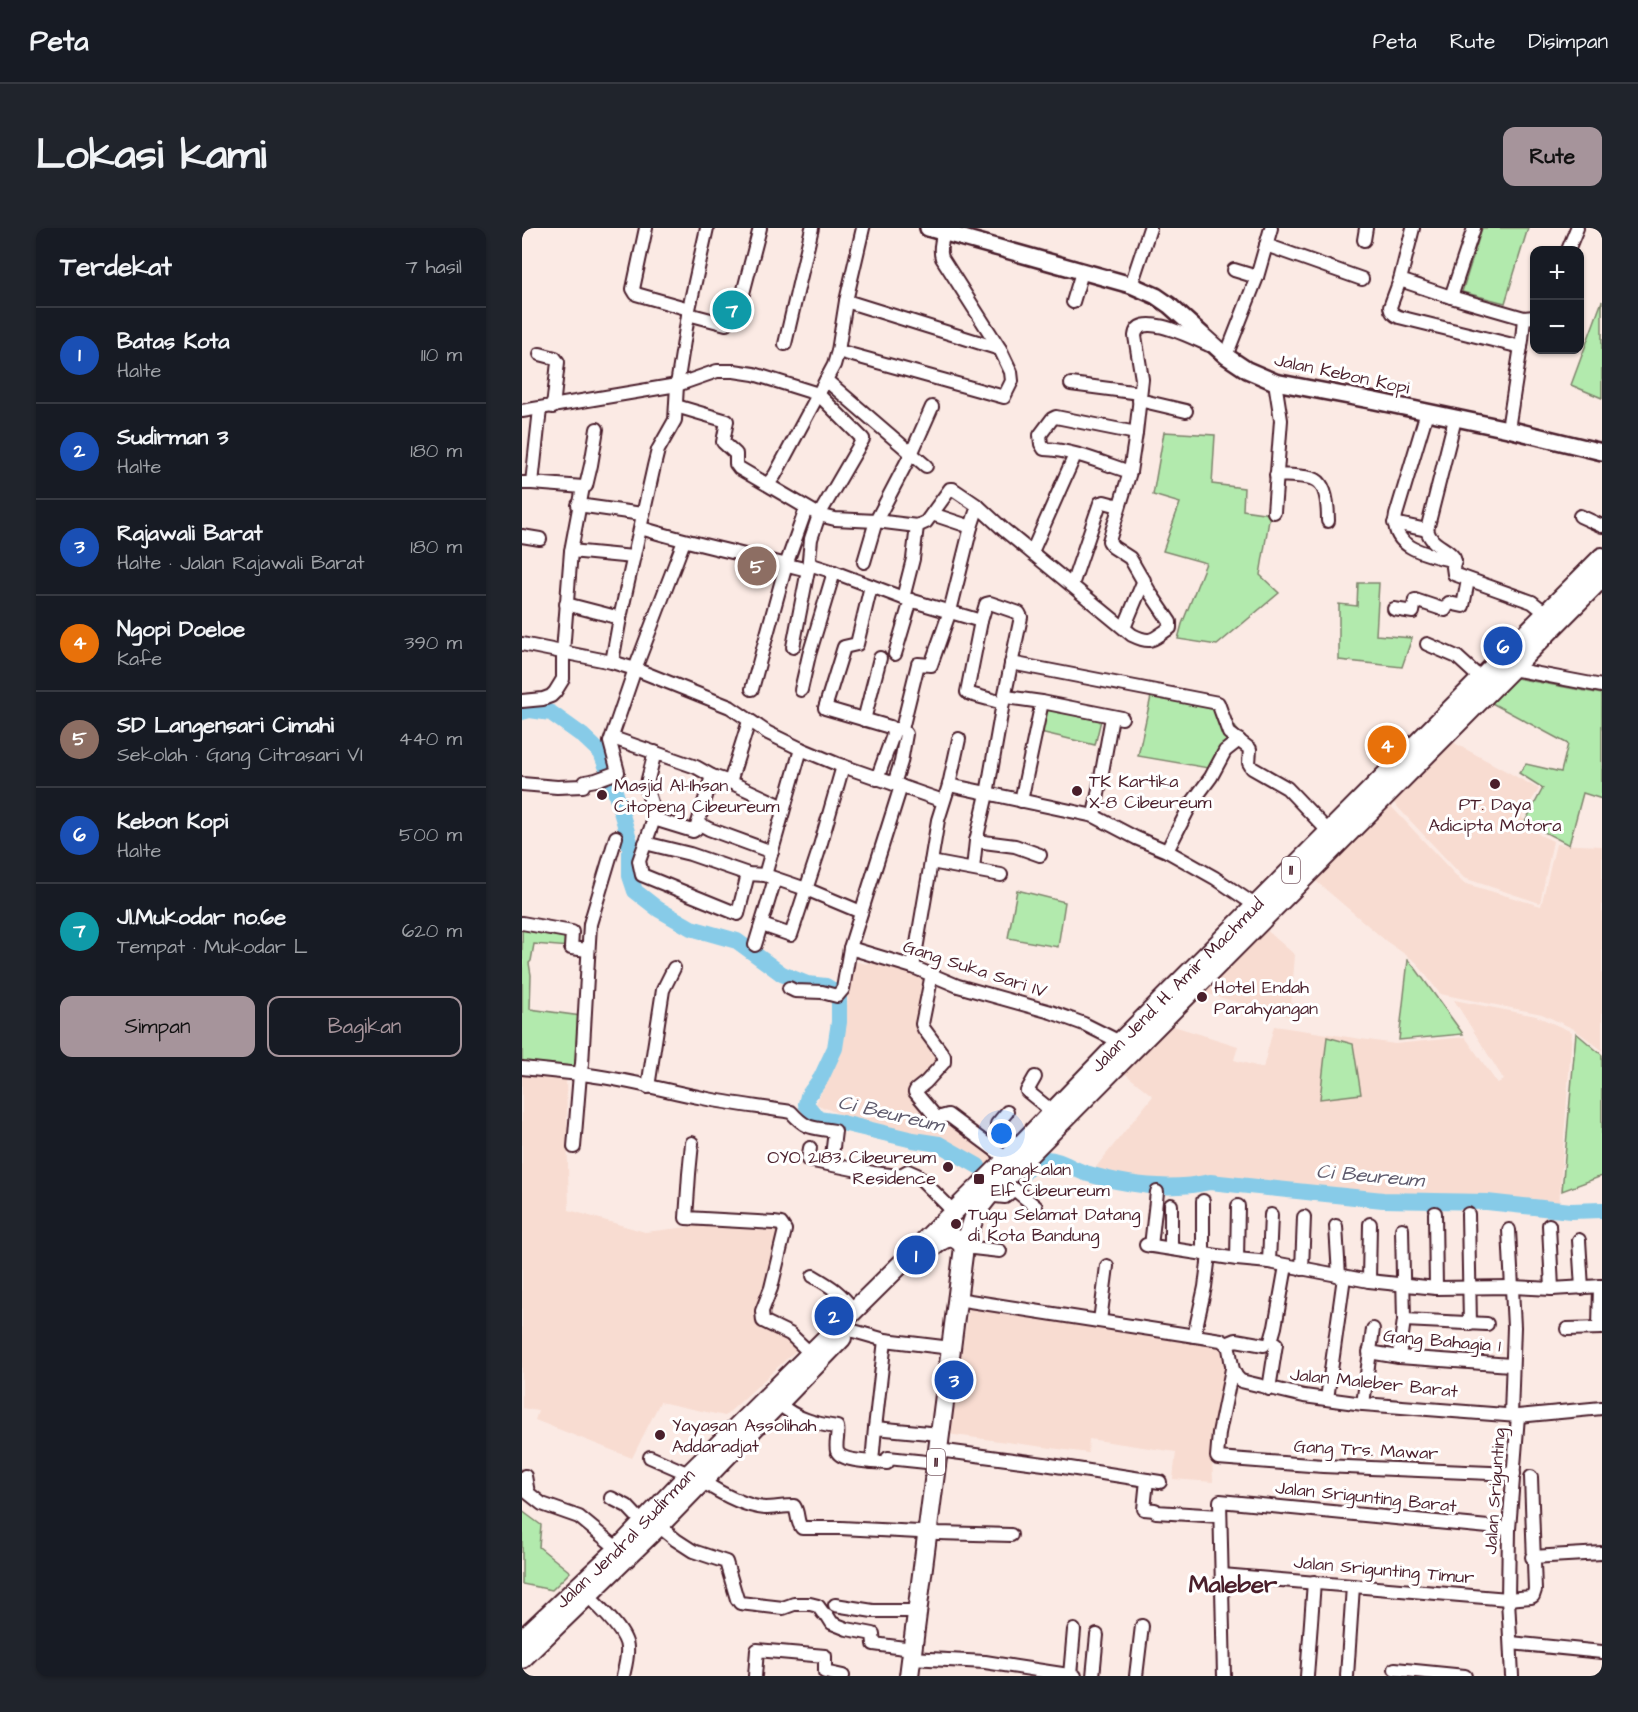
<!DOCTYPE html>
<html lang="id">
<head>
<meta charset="utf-8">
<style>
  :root { --surface:#171b24; --page:#20242c; --text:#f1f3f6; --muted:#9ea1a6; --line:#363941; --accent:#a6949b }
  body { margin:0; font-family:"Architects Daughter",sans-serif; background:var(--page); color:var(--text) }
  .controls { position:absolute; right:18px; top:18px; display:grid; overflow:hidden; border-radius:12px; box-shadow:0 2px 4px #0004 }
  .controls button { width:54px; height:54px; display:grid; place-items:center; padding:0; border:0; border-bottom:2px solid var(--line); background:var(--surface); color:var(--text); font:30px sans-serif }
  .you { position:absolute; left:480px; top:906px; width:21px; height:21px; margin:-15px; border:4px solid #fff; border-radius:50%; background:#1a73e8; box-shadow:0 0 0 9px #1a73e833 }
  .badge { display:grid; place-items:center; width:39px; height:39px; border-radius:50%; background:var(--accent); color:#fff; font-size:20px; font-weight:700 }
  .pin { position:absolute; translate:-50% -50%; border:3px solid #fff; box-shadow:0 2px 6px #0006 }
  .list { margin:0; padding:0; list-style:none }
  h2 { display:flex; justify-content:space-between; align-items:center; height:78px; margin:0; padding:0 24px; font-size:26px }
  h2 small { font-size:20px; font-weight:400; color:var(--muted) }
  .list li { display:grid; grid-template-columns:39px 1fr auto; gap:18px; align-items:center; box-sizing:border-box; height:96px; padding:0 24px; border-top:2px solid var(--line) }
  .list b { display:block; font-size:22px; white-space:nowrap }
  .list p { margin:0; font-size:20px; white-space:nowrap; color:var(--muted) }
  .list em { font-size:20px; font-style:normal; color:var(--muted) }
  .actions { display:flex; gap:12px; padding:18px 24px }
  .actions a { flex:1; padding:14px 0; border:2px solid var(--accent); border-radius:12px; text-align:center; font-size:21px; color:var(--accent) }
  .actions .main { background:var(--accent); color:#111 }
  .map { position:relative; flex:none; width:1080px; height:1448px; overflow:hidden; border-radius:12px }
  header { display:flex; align-items:center; gap:36px; box-sizing:border-box; height:84px; padding:0 30px; background:var(--surface); border-bottom:2px solid var(--line) }
  header strong { font-size:28px }
  nav { display:flex; gap:33px; margin-inline-start:auto; font-size:21px }
  .intro { display:flex; align-items:center; justify-content:space-between; box-sizing:border-box; height:144px; padding:0 36px }
  h1 { margin:0; font-size:42px }
  .button { padding:15px 27px; border-radius:12px; background:var(--accent); color:#111; font-size:21px; font-weight:700 }
  main { display:flex; gap:36px; padding:0 36px }
  aside { flex:1; background:var(--surface); border-radius:12px; box-shadow:0 2px 4px #0004 }
  .map>svg:first-child { display:block }
  .built { fill:#f8dcd1 }
  .green { fill:#b2eaad; stroke:#7e846c; stroke-width:1.5 }
  .lines { fill:none; stroke-linecap:round; stroke-linejoin:round }
  .river { stroke:#87cbe8; stroke-width:16 }
  .minor-casing { stroke:#4a1f2b; stroke-width:16 }
  .major-casing { stroke:#4a1f2b; stroke-width:20 }
  .highway-casing { stroke:#4a1f2b; stroke-width:22 }
  .minor { stroke:#fff; stroke-width:12 }
  .major { stroke:#fff; stroke-width:15 }
  .highway { stroke:#fff; stroke-width:18 }
  .poi-dot { fill:#4a1f2b; stroke:#fff; stroke-width:2 }
  .labels { text-anchor:middle; dominant-baseline:central; stroke-width:6; stroke-linejoin:round; paint-order:stroke }
  .shield { fill:#fff; stroke:#80626b; stroke-width:1.5 }
  .shield-label { font-size:16px; font-weight:bold; fill:#4a1f2b }
  .street-label { font-size:18px; fill:#4a1f2b; stroke:#fff }
  .poi-label { font-size:18px; fill:#4a1f2b; stroke:#fff; text-anchor:start }
  .water-label { font-size:20px; font-style:italic; fill:#5f5b6d; stroke:#fff }
  .district-label { font-size:24px; font-weight:bold; fill:#4a1f2b; stroke:#fff }
</style>
</head>
<body>
<header>
<strong>Peta</strong>
<nav><a>Peta</a><a>Rute</a><a>Disimpan</a></nav>
</header>
<div class="intro"><h1>Lokasi kami</h1><a class="button">Rute</a></div>
<main>
<aside>
<h2>Terdekat<small>7 hasil</small></h2>
<ul class="list">
<li><span class="badge" style="background:#1a4fb4">1</span><div><b>Batas Kota</b><p>Halte</p></div><em>110 m</em></li>
<li><span class="badge" style="background:#1a4fb4">2</span><div><b>Sudirman 3</b><p>Halte</p></div><em>180 m</em></li>
<li><span class="badge" style="background:#1a4fb4">3</span><div><b>Rajawali Barat</b><p>Halte · Jalan Rajawali Barat</p></div><em>180 m</em></li>
<li><span class="badge" style="background:#e8710a">4</span><div><b>Ngopi Doeloe</b><p>Kafe</p></div><em>390 m</em></li>
<li><span class="badge" style="background:#8d6e63">5</span><div><b>SD Langensari Cimahi</b><p>Sekolah · Gang Citrasari VI</p></div><em>440 m</em></li>
<li><span class="badge" style="background:#1a4fb4">6</span><div><b>Kebon Kopi</b><p>Halte</p></div><em>500 m</em></li>
<li><span class="badge" style="background:#0f9aa8">7</span><div><b>Jl.Mukodar no.6e</b><p>Tempat · Mukodar L</p></div><em>620 m</em></li>
</ul>
<div class="actions"><a class="main">Simpan</a><a>Bagikan</a></div>
</aside>
<div class="map">
<svg width="1080" height="1448" viewBox="0 0 1080 1448">
  <rect width="100%" height="100%" fill="#fbeae4"/>
  <filter id="ink" filterUnits="userSpaceOnUse"><feTurbulence type="fractalNoise" baseFrequency=".0167" numOctaves="2"/><feDisplacementMap in="SourceGraphic" scale="12" xChannelSelector="R" yChannelSelector="G"/><feConvolveMatrix kernelMatrix="1 2 1 2 8 2 1 2 1" color-interpolation-filters="sRGB"/></filter>
  <g filter="url(#ink)">
    <!-- built -->
    <g class="built">
      <polygon points="927,512 1017,561 999,589 1018,607 1031,613 1018,675 942,650 869,572"/>
      <polygon points="866,575 941,655 1019,678 1034,616 1080,618 1080,822 1052,801 1020,786 918,766 894,734 864,713 788,648"/>
      <polygon points="740,698 773,727 768,789 672,762"/>
      <polygon points="348,726 407,743 395,800 425,834 392,862 420,898 446,901 477,926 461,940 431,915 331,892 294,876 320,815 331,733 345,736"/>
      <polygon points="932,772 1014,788 1050,804 1037,977 1008,978 989,971 888,968 793,962 690,951 674,955 636,955 570,944 631,868 597,841 645,796 716,818 712,832 741,840 752,798 873,816 943,809 975,855 982,852"/>
      <polygon points="0,844 44,848 47,982 123,1004 192,996 263,998 240,1093 283,1114 203,1188 138,1174 110,1230 13,1192 16,1183 0,1180"/>
      <polygon points="448,1075 696,1115 704,1124 706,1146 690,1226 691,1254 651,1251 654,1224 567,1211 566,1225 425,1206"/>
    </g>
    <!-- green -->
    <g class="green">
      <polygon points="960,0 1006,0 983,75 940,64"/>
      <polygon points="1080,73 1080,170 1049,157"/>
      <polygon points="642,204 693,207 690,256 722,260 721,282 748,286 738,347 757,365 695,417 656,411 660,396 684,335 641,323 658,275 631,267"/>
      <polygon points="836,355 857,355 854,407 890,410 880,439 817,432 817,376 835,378"/>
      <polygon points="989,449 1080,466 1080,571 1061,565 1047,617 1003,594 1021,560 997,545 1004,536 1039,544 1046,516 966,473"/>
      <polygon points="630,464 685,477 703,485 722,511 704,523 698,542 616,528"/>
      <polygon points="524,480 579,492 573,517 518,504"/>
      <polygon points="495,662 543,674 536,719 486,710"/>
      <polygon points="0,697 47,707 48,719 12,716 9,733 7,735 9,747 8,781 59,788 55,838 47,838 46,845 0,840"/>
      <polygon points="886,732 894,741 941,806 877,812"/>
      <polygon points="1054,805 1080,827 1080,948 1040,963"/>
      <polygon points="805,809 831,816 839,866 798,871"/>
      <polygon points="0,1283 19,1297 17,1319 48,1344 30,1362 0,1356"/>
    </g>
    <g class="lines">
      <!-- river -->
      <g class="river">
        <polyline points="0,484 8,482 29,485 61,508 79,525 90,553 108,614 108,648 113,663 136,681 169,700 215,713 260,746 285,756 304,758 317,766 317,794 313,820 299,850 286,868 284,876 296,891 316,894 391,912 417,916 456,938"/>
        <path d="M483,957C499,959 504,931 524,931C538,931 550,941 563,945C603,957 647,963 688,954L861,972L965,974L1049,983L1080,982"/>
      </g>
      <defs>
        <g id="minor">
          <polyline points="124,0 111,61 114,66 167,81"/>
          <polyline points="891,0 878,52 929,69"/>
          <polyline points="952,0 929,69 1002,90 1012,89"/>
          <polyline points="842,12 844,0"/>
          <polyline points="744,17 840,51"/>
          <polyline points="1046,22 1055,0"/>
          <polyline points="712,42 735,49"/>
          <path d="M878,52L868,79C869,85 872,87 877,89L999,119"/>
          <polyline points="609,57 628,0"/>
          <polyline points="219,73 238,0"/>
          <polyline points="324,73 478,121"/>
          <polyline points="551,74 560,44"/>
          <polyline points="166,86 204,96"/>
          <polyline points="263,116 290,0"/>
          <path d="M316,123L482,169L490,153L489,144L478,121L420,30C417,21 420,8 425,0"/>
          <polyline points="18,126 33,130 36,134 31,179"/>
          <polyline points="704,128 735,49 749,0"/>
          <polyline points="304,152 404,238"/>
          <polyline points="549,156 618,165"/>
          <polyline points="617,172 664,183"/>
          <path d="M154,178L205,193L201,214L214,226V236L217,240L297,287L313,291L354,293L395,298L404,294L428,261H431L456,278L481,301L610,407C631,417 630,411 648,400V394L627,363L608,330L591,319L587,313L608,244L614,205L620,151L613,108C616,81 673,111 687,117"/>
          <path d="M0,183L155,157L195,143H212L232,146L296,166L341,211L297,287L289,311L286,342C230,328 174,317 119,300"/>
          <path d="M905,184L874,287C867,321 908,327 933,333L931,339L932,346L1010,374L1024,385"/>
          <polyline points="986,201 1000,112 1002,90"/>
          <path d="M608,244C580,235 551,222 522,221L519,216L518,207L530,191L534,189L614,205"/>
          <path d="M754,247C764,248 785,247 794,252C805,258 806,281 806,293"/>
          <polyline points="0,255 10,255 18,181"/>
          <polyline points="10,255 61,259"/>
          <polyline points="246,256 253,247 312,137 316,123 324,73 341,0"/>
          <polyline points="56,277 120,286"/>
          <polyline points="752,284 759,192 753,154"/>
          <polyline points="410,286 449,299"/>
          <polyline points="1058,288 1080,298"/>
          <polyline points="872,295 905,302 933,191"/>
          <path d="M905,302C910,319 924,318 932,330"/>
          <polyline points="0,308 18,311"/>
          <polyline points="49,323 111,329"/>
          <polyline points="510,324 553,227"/>
          <polyline points="342,334 354,293 390,224 410,179"/>
          <polyline points="287,336 312,344 381,370 459,393"/>
          <polyline points="550,357 578,275 582,274 597,278"/>
          <polyline points="349,358 335,416 322,419 303,480 368,499 370,501 380,501 384,506 379,534 372,556"/>
          <polyline points="381,370 391,331 395,298"/>
          <polyline points="44,376 98,390"/>
          <polyline points="872,381 891,384 893,372 923,382 927,375 941,378 946,352"/>
          <polyline points="602,400 622,352"/>
          <polyline points="0,416 90,434 113,441 208,479 246,505 279,521 315,536 421,573"/>
          <polyline points="905,416 935,429 959,451"/>
          <polyline points="271,419 286,342"/>
          <polyline points="373,426 389,372"/>
          <polyline points="90,434 98,390 132,238 136,222 153,192 155,157 167,81 185,0"/>
          <polyline points="489,435 696,475 707,505 728,521 727,535 730,540 765,560 807,604"/>
          <polyline points="990,441 1080,458"/>
          <polyline points="230,461 264,337 284,281"/>
          <polyline points="279,462 287,427 312,344"/>
          <polyline points="484,469 520,474 600,490"/>
          <polyline points="0,473 21,471 29,468 33,464 41,451 41,424 49,323 61,259 64,258 69,237 75,201"/>
          <polyline points="342,492 358,430"/>
          <polyline points="380,501 396,436 409,437 428,383 449,299 456,278"/>
          <polyline points="91,510 174,539 190,548 208,554 262,579"/>
          <polyline points="437,511 427,557 416,592 409,634 479,647"/>
          <polyline points="133,524 124,559 133,587 132,591 171,603 174,601 176,595"/>
          <polyline points="190,548 176,595 187,601 250,624"/>
          <polyline points="355,551 371,507 370,501"/>
          <polyline points="208,554 227,493"/>
          <polyline points="0,556 35,559 61,558 63,554 74,552 96,544 88,514 113,441 162,313"/>
          <polyline points="427,557 572,588 614,610 645,623 693,650 740,682"/>
          <polyline points="499,573 520,474"/>
          <polyline points="572,588 590,489"/>
          <polyline points="132,591 117,633 120,647 216,686 226,646"/>
          <path d="M94,609L68,696L60,836L58,846C100,850 140,862 181,870C210,876 239,879 269,884C286,903 291,899 313,903L309,936"/>
          <polyline points="454,613 493,618 518,627"/>
          <polyline points="123,615 168,626 226,646 243,647 284,661 339,684"/>
          <polyline points="645,623 669,576 689,549 703,523 717,512"/>
          <polyline points="451,641 454,613 465,566 481,475 499,389 497,385 468,375 464,376 459,393 445,464 448,466 481,475"/>
          <polyline points="243,647 279,521"/>
          <polyline points="0,695 50,704 49,720 66,722"/>
          <polyline points="240,697 269,707 296,625 321,538"/>
          <polyline points="233,717 253,651"/>
          <polyline points="328,720 391,739 436,758 529,784 562,796 598,814"/>
          <polyline points="391,739 409,634"/>
          <polyline points="410,746 400,796 402,801 422,828 422,834 404,854 394,862 393,864 414,889 419,889 426,887 485,931"/>
          <polyline points="267,760 273,763 300,764 315,768 321,761 328,720 379,558"/>
          <polyline points="0,840 58,846 52,919"/>
          <polyline points="513,849 505,863 531,884"/>
          <polyline points="126,859 141,762 152,740"/>
          <polyline points="485,884 475,896 475,899 497,919"/>
          <polyline points="170,915 167,946 164,990 252,995 259,996 263,1002 249,1060 240,1083 241,1093 268,1106 288,1125"/>
          <polyline points="288,920 286,932 351,945 377,948 386,943 395,947 431,983"/>
          <polyline points="469,965 473,968 483,969 492,961 514,979"/>
          <polyline points="681,973 681,1026"/>
          <polyline points="913,985 914,1060"/>
          <polyline points="946,986 948,1096"/>
          <polyline points="1027,997 1030,1061"/>
          <polyline points="814,998 817,1048"/>
          <polyline points="987,1002 992,1099 989,1187"/>
          <polyline points="1057,1012 1060,1060"/>
          <polyline points="624,1017 715,1031 747,1034 847,1053 914,1060 990,1059 1030,1061 1080,1058"/>
          <polyline points="629,1018 635,964"/>
          <polyline points="442,1019 478,1023"/>
          <polyline points="649,1020 649,977"/>
          <polyline points="715,1031 716,978"/>
          <polyline points="747,1034 749,987"/>
          <polyline points="780,1041 782,989"/>
          <path d="M291,1048C308,1058 320,1065 331,1082"/>
          <polyline points="847,1053 848,996"/>
          <path d="M435,1071L699,1112L706,1117C710,1130 708,1145 719,1153L782,1168L841,1176L996,1188L1080,1180"/>
          <polyline points="882,1092 965,1096"/>
          <polyline points="578,1093 585,1038"/>
          <polyline points="1077,1100 1078,1058"/>
          <polyline points="1045,1101 1080,1100"/>
          <polyline points="328,1102 363,1112 429,1120"/>
          <polyline points="672,1108 683,1059 687,1027"/>
          <polyline points="704,1116 714,1112 742,1117"/>
          <polyline points="847,1124 877,1129 989,1137"/>
          <polyline points="877,1129 882,1092 880,1001"/>
          <polyline points="710,1141 697,1205 695,1229 696,1230 801,1238 992,1246"/>
          <polyline points="747,1161 754,1116 749,1113 753,1099 764,1038"/>
          <polyline points="805,1171 822,1049"/>
          <path d="M257,1176C275,1191 293,1196 315,1199C317,1207 313,1215 315,1223C319,1234 354,1234 365,1235L366,1230L414,1235"/>
          <polyline points="841,1176 851,1101"/>
          <polyline points="353,1200 363,1112"/>
          <polyline points="416,1222 522,1236 638,1254"/>
          <polyline points="128,1229 167,1246"/>
          <polyline points="350,1234 353,1200 418,1206"/>
          <polyline points="3,1248 6,1265 20,1276 57,1289 96,1321"/>
          <polyline points="625,1252 622,1281 633,1282 634,1284 698,1288"/>
          <path d="M180,1253C198,1265 221,1278 243,1280C252,1280 262,1278 272,1278C277,1285 274,1294 280,1300H319L416,1305L489,1307"/>
          <polyline points="89,1270 105,1278 121,1295"/>
          <polyline points="137,1298 154,1312 171,1323 204,1334 215,1371 218,1375 261,1380 272,1376 288,1376 296,1378 301,1385 305,1387 310,1395 325,1401 351,1406 352,1416 390,1421"/>
          <polyline points="1010,1329 1080,1325"/>
          <polyline points="700,1347 986,1371 1009,1369 1011,1368 1013,1362 1009,1249"/>
          <path d="M66,1368C77,1379 105,1404 105,1420C106,1429 103,1439 101,1448"/>
          <polyline points="313,1377 351,1383 395,1383"/>
          <polyline points="989,1415 1080,1424"/>
          <polyline points="389,1430 463,1434 553,1448"/>
          <polyline points="873,1441 943,1448"/>
          <polyline points="548,1447 552,1402"/>
          <polyline points="233,1448 235,1422 303,1428 303,1444 321,1448"/>
          <polyline points="571,1448 575,1407"/>
          <polyline points="614,1448 620,1398"/>
          <polyline points="702,1448 698,1273 987,1301"/>
          <polyline points="785,1448 792,1354"/>
          <polyline points="825,1448 831,1358"/>
          <polyline points="990,1448 986,1371 987,1301 996,1188"/>
        </g>
        <polyline id="major" points="406,0 609,57 634,68 647,77 704,128 725,142 753,154 853,173 986,201 1080,224"/>
        <g id="highway">
          <path d="M403,1027C414,1016 429,999 442,1019"/>
          <path id="s1" d="M0,1411L96,1321L167,1246L485,931L598,814L1080,329"/>
          <polyline points="0,1431 137,1298 320,1110"/>
          <polyline points="387,1448 442,1019 454,984 469,965 1080,350"/>
        </g>
      </defs>
      <!-- minor casing -->
      <use href="#minor" class="minor-casing"/>
      <!-- major casing -->
      <use href="#major" class="major-casing"/>
      <!-- highway casing -->
      <use href="#highway" class="highway-casing"/>
      <!-- minor -->
      <use href="#minor" class="minor"/>
      <!-- major -->
      <use href="#major" class="major"/>
      <!-- highway -->
      <use href="#highway" class="highway"/>
    </g>
  </g>
  <!-- markers -->
  <g class="poi-dot">
    <circle cx="973" cy="556" r="6"/>
    <circle cx="555" cy="563" r="6"/>
    <circle cx="80" cy="567" r="6"/>
    <circle cx="680" cy="769" r="6"/>
    <circle cx="426" cy="939" r="6"/>
    <rect x="451" y="945" width="12" height="12" rx="3"/>
    <circle cx="434" cy="996" r="6"/>
    <circle cx="138" cy="1207" r="6"/>
  </g>
  <g class="labels">
    <!-- shield labels -->
    <g class="shield">
      <rect x="760" y="629" width="18" height="26" rx="4.5"/>
      <rect x="405" y="1221" width="18" height="26" rx="4.5"/>
    </g>
    <g class="shield-label">
      <text x="769" y="642">11</text>
      <text x="414" y="1234">11</text>
    </g>
    <!-- street labels -->
    <g class="street-label">
      <text transform="translate(820 146) rotate(12)">Jalan Kebon Kopi</text>
      <text transform="translate(453 741) rotate(18)">Gang Suka Sari IV</text>
      <text stroke="none"><textPath href="#s1" startOffset="926">Jalan Jend. H. Amir Machmud</textPath></text>
      <text transform="translate(920 1113) rotate(5)">Gang Bahagia 1</text>
      <text transform="translate(852 1155) rotate(6)">Jalan Maleber Barat</text>
      <text transform="translate(844 1222) rotate(3)">Gang Trs. Mawar</text>
      <text transform="translate(973 1263) rotate(-86)">Jalan Srigunting</text>
      <text transform="translate(844 1269) rotate(6)">Jalan Srigunting Barat</text>
      <text stroke="none"><textPath href="#s1" startOffset="144">Jalan Jendral Sudirman</textPath></text>
      <text transform="translate(862 1342) rotate(5)">Jalan Srigunting Timur</text>
    </g>
    <!-- poi labels -->
    <g class="poi-label">
      <text x="567" y="553">TK Kartika<tspan x="567" dy="21">X-8 Cibeureum</tspan></text>
      <text x="92" y="557">Masjid Al-Ihsan<tspan x="92" dy="21">Citopeng Cibeureum</tspan></text>
      <text x="973" y="576" text-anchor="middle">PT. Daya<tspan x="973" dy="21">Adicipta Motora</tspan></text>
      <text x="692" y="759">Hotel Endah<tspan x="692" dy="21">Parahyangan</tspan></text>
      <text x="414" y="929" text-anchor="end">OYO 2183 Cibeureum<tspan x="414" dy="21">Residence</tspan></text>
      <text x="469" y="941">Pangkalan<tspan x="469" dy="21">Elf Cibeureum</tspan></text>
      <text x="446" y="986">Tugu Selamat Datang<tspan x="446" dy="21">di Kota Bandung</tspan></text>
      <text x="150" y="1197">Yayasan Assolihah<tspan x="150" dy="21">Addaradjat</tspan></text>
    </g>
    <!-- water labels -->
    <g class="water-label">
      <text transform="translate(369 886) rotate(13)">Ci Beureum</text>
      <text transform="translate(848 948) rotate(5)">Ci Beureum</text>
    </g>
    <!-- district labels -->
    <g class="district-label">
      <text x="711" y="1357">Maleber</text>
    </g>
  </g>
</svg>
<div class="controls">
<button>+</button>
<button>−</button>
</div>
<div class="you"></div>
<div class="pin badge" style="left:394px;top:1027px;background:#1a4fb4">1</div>
<div class="pin badge" style="left:312px;top:1088px;background:#1a4fb4">2</div>
<div class="pin badge" style="left:432px;top:1152px;background:#1a4fb4">3</div>
<div class="pin badge" style="left:865px;top:517px;background:#e8710a">4</div>
<div class="pin badge" style="left:235px;top:338px;background:#8d6e63">5</div>
<div class="pin badge" style="left:981px;top:418px;background:#1a4fb4">6</div>
<div class="pin badge" style="left:210px;top:82px;background:#0f9aa8">7</div>
</div>
</main>
</body>
</html>
